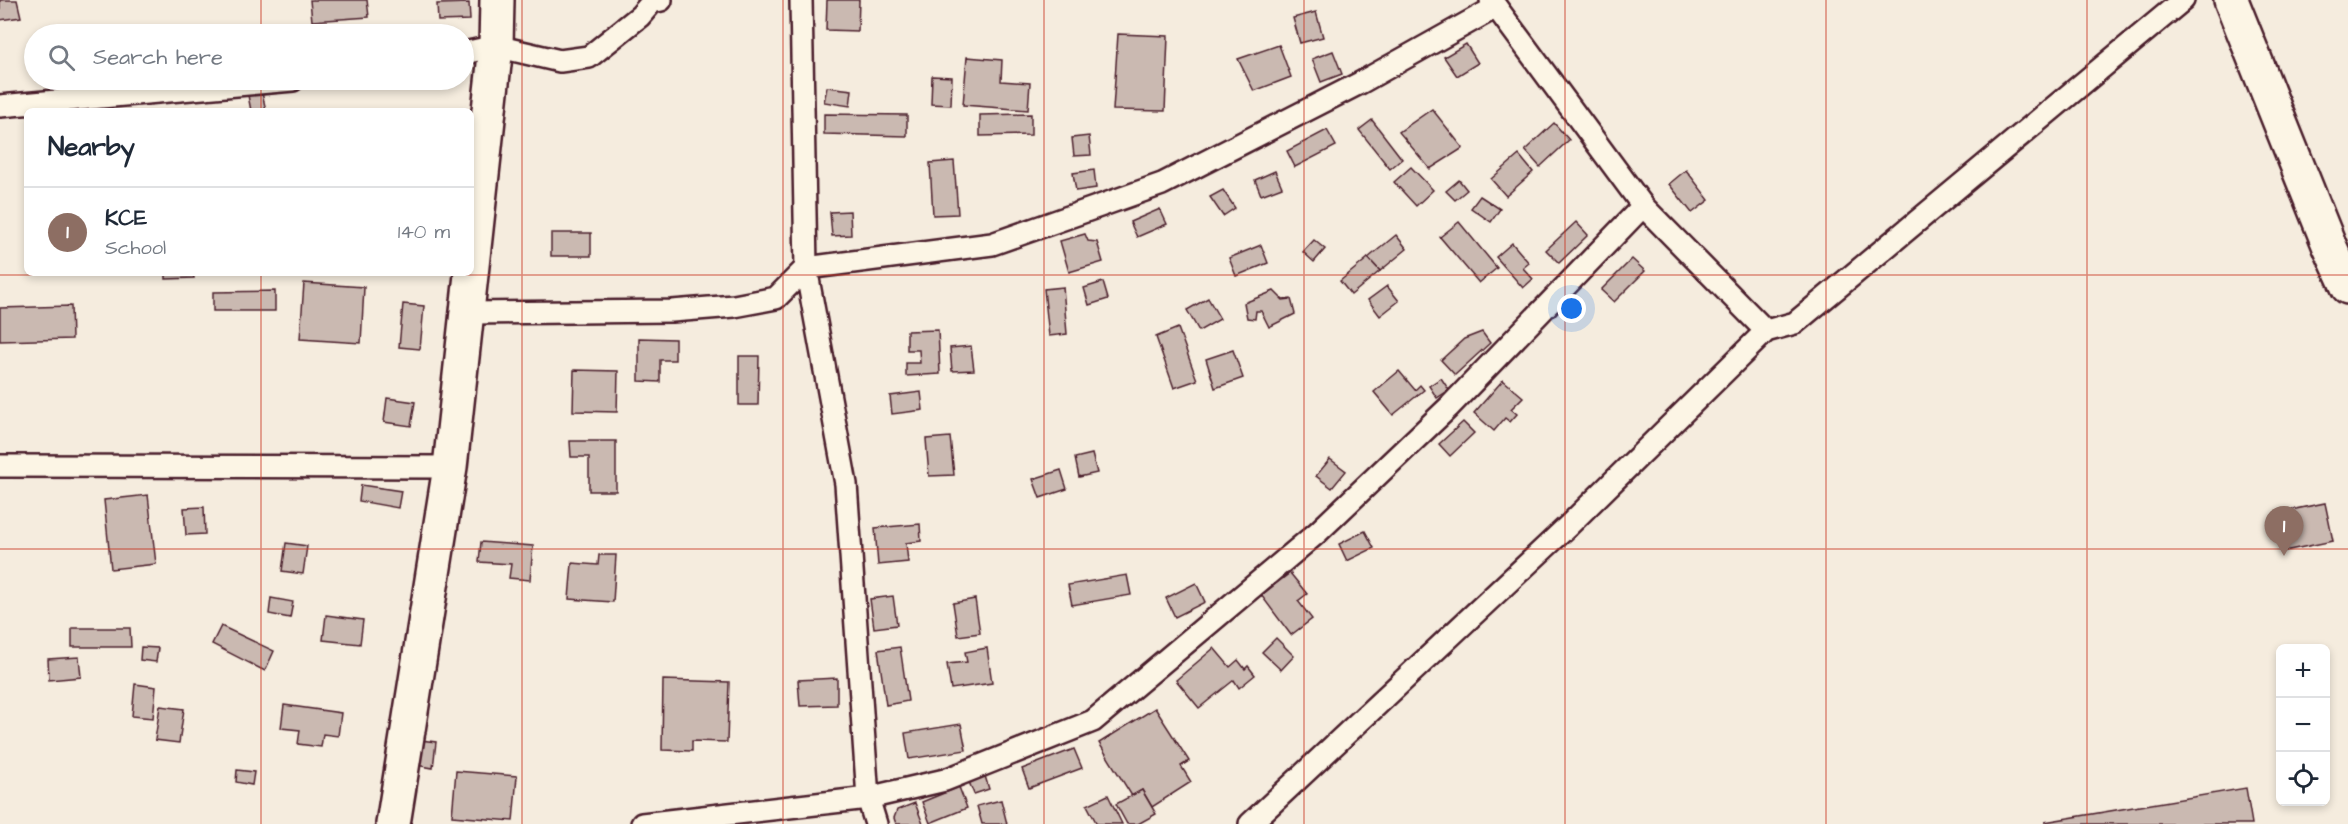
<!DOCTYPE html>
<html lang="en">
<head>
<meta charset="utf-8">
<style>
  :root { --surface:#fff; --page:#f2f2f3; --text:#1f2937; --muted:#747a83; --line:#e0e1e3; --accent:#c8321e }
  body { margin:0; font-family:"Architects Daughter",sans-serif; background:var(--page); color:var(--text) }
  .controls { position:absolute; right:18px; bottom:18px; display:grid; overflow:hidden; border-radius:9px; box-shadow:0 3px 9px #0003 }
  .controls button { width:54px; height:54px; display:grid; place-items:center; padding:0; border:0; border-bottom:2px solid var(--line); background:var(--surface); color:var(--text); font:30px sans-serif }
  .you { position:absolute; left:1572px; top:309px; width:21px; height:21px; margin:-15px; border:4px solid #fff; border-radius:50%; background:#1a73e8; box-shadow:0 0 0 9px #1a73e833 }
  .badge { display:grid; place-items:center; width:39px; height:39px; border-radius:50%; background:var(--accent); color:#fff; font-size:20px; font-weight:700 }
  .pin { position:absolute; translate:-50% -50px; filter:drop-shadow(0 2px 3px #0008) }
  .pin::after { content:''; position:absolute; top:32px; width:21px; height:18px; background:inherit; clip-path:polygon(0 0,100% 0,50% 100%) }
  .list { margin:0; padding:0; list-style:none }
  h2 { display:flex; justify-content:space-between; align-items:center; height:78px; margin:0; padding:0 24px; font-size:26px }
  h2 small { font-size:20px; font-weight:400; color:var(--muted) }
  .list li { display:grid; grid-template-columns:39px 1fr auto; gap:18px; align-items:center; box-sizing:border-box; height:90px; padding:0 24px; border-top:2px solid var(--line) }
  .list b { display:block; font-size:22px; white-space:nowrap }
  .list p { margin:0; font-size:20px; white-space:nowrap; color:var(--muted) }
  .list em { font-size:20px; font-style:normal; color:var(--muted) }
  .icon { flex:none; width:33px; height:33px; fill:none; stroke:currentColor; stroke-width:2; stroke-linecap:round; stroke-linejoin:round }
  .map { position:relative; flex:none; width:2348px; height:824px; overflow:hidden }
  .search { position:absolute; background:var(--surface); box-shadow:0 3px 9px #0003; left:24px; top:24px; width:450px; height:66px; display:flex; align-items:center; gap:15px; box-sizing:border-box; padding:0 21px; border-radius:33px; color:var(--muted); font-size:22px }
  .panel { position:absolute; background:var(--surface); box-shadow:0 3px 9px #0003; left:24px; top:108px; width:450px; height:168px; border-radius:9px }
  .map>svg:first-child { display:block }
  .building { fill:#cab9b1; stroke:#4a1f2b; stroke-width:1.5 }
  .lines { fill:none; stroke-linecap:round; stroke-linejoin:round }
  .lane-casing { stroke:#4a1f2b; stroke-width:26 }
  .street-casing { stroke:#4a1f2b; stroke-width:38 }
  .lane { stroke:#fcf5e5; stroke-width:21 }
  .street { stroke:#fcf5e5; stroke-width:33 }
  .grid { fill:none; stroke:#c8321e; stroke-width:1.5; stroke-opacity:0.55 }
</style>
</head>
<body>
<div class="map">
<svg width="2348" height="824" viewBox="0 0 2348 824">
  <rect width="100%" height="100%" fill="#f5ecde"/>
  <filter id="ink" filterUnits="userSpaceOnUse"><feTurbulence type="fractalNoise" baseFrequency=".0167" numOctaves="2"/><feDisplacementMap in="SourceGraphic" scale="12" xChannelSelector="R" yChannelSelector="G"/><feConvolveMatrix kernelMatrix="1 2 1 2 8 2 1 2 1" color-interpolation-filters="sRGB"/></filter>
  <g filter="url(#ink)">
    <!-- building -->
    <g class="building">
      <polygon points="0,0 17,0 21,17 0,20"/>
      <polygon points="310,0 367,0 369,17 312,21"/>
      <polygon points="827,0 859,0 858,31 826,30"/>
      <polygon points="469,3 470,20 438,21 437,4"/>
      <polygon points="1316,12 1323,37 1300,43 1293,18"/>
      <polygon points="1118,34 1168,36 1165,111 1113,110"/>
      <polygon points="1466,44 1478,63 1457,76 1444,57"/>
      <polygon points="1279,45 1291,77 1254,91 1238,59"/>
      <polygon points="1333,51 1342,74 1321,82 1312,59"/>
      <polygon points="967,57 1002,60 1001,81 1030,83 1028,110 963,105"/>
      <polygon points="932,76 952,77 951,105 931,104"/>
      <polygon points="827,87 852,90 850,106 824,102"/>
      <polygon points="261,88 266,111 251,111 247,90"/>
      <polygon points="1432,109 1463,148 1430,169 1399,132"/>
      <polygon points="824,114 907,115 907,136 824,134"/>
      <polygon points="1031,114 1031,135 980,136 980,115"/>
      <polygon points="1372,120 1402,159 1390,169 1359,130"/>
      <polygon points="1554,123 1569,140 1540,167 1525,150"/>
      <polygon points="1327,130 1336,146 1295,167 1287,151"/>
      <polygon points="1089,136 1091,155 1074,156 1072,138"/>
      <polygon points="1519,155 1533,172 1506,196 1491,179"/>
      <polygon points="954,161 958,214 933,215 930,163"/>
      <polygon points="1411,167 1433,190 1416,206 1394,182"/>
      <polygon points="1094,170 1096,188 1076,191 1073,173"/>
      <polygon points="1686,170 1709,200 1692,213 1669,184"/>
      <polygon points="1275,171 1282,187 1261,195 1255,180"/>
      <polygon points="1459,180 1467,190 1455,200 1446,191"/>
      <polygon points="1223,190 1235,208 1223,216 1210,197"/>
      <polygon points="1480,196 1500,209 1491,222 1471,208"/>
      <polygon points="1160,209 1167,224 1137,237 1130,222"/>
      <polygon points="850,211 851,235 832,236 830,212"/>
      <polygon points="1459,222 1497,268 1479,283 1440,237"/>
      <polygon points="1576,222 1588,235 1559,263 1546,250"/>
      <rect x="551" y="233" width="40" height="23"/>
      <polygon points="1085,234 1088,241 1097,242 1103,262 1069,272 1060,241"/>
      <polygon points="1396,235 1407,249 1380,271 1368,258"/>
      <polygon points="1314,240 1325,249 1314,262 1303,252"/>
      <polygon points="1512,243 1529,263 1523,268 1533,279 1523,288 1496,257"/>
      <polygon points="1261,245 1268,263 1236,276 1229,258"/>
      <polygon points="1368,258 1380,271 1351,295 1340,281"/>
      <polygon points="1632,259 1645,271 1614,302 1601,290"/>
      <polygon points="166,273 193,273 194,278 166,279"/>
      <polygon points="1103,282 1108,299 1089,305 1084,288"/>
      <polygon points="304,283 364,287 361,343 300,339"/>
      <polygon points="1387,286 1399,301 1380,316 1368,300"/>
      <polygon points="1063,287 1067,334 1049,336 1044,289"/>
      <polygon points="275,291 275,311 213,311 213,292"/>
      <polygon points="1274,291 1283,300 1291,299 1295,314 1269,327 1261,311 1256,311 1255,319 1247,318 1244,303"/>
      <polygon points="1208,298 1220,319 1199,331 1187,310"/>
      <polygon points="403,304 424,306 420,349 399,347"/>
      <polygon points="71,306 72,339 0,341 0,308"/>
      <polygon points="1178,328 1197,380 1174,388 1156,337"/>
      <polygon points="938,330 940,374 906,376 906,363 920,363 919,350 907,350 907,331"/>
      <polygon points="1482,332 1490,343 1455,375 1441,360 1464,339"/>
      <polygon points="639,338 675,339 675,360 660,360 660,382 639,381"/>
      <polygon points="971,346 974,370 952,371 950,348"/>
      <polygon points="1233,350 1243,378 1215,388 1206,359"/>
      <polygon points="739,356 759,356 758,405 739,405"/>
      <polygon points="574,370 618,371 617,412 573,411"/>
      <polygon points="1399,371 1415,390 1420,385 1424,390 1393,415 1374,392"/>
      <polygon points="1441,378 1449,390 1437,398 1429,386"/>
      <polygon points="1503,380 1523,397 1511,409 1517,414 1510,422 1505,418 1494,431 1474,413"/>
      <polygon points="921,392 923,410 892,414 890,396"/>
      <polygon points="387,398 415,402 411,426 384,422"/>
      <polygon points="1463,422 1474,433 1450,456 1439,444"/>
      <polygon points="950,437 954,475 929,476 926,439"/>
      <polygon points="570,441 616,441 616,491 589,491 589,457 571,457"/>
      <polygon points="1092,454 1097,473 1079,477 1075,458"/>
      <polygon points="1330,459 1346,471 1332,488 1316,476"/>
      <polygon points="1061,470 1067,489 1040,498 1033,479"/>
      <polygon points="361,485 401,491 398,508 359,501"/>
      <polygon points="148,495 156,564 111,569 104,500"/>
      <polygon points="2325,503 2333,541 2284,551 2276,513"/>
      <polygon points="204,507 205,534 186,535 184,508"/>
      <polygon points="920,524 921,541 906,543 908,562 878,565 875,528"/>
      <polygon points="1365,531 1374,548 1347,561 1339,544"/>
      <polygon points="481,542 533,546 530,580 509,578 511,564 479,562"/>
      <polygon points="286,543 307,546 303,574 282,571"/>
      <polygon points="599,555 616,555 613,602 569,599 572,563 598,565"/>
      <polygon points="1290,573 1307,594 1298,601 1312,619 1291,635 1261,595"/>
      <polygon points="1127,575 1131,595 1072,605 1068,585"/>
      <polygon points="1196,583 1205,602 1175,617 1166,598"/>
      <polygon points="893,596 897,625 874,628 870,599"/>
      <polygon points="271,598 293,602 290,618 269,614"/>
      <polygon points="975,599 980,633 958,636 953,603"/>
      <polygon points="326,615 363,620 360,644 323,640"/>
      <polygon points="221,626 274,651 265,671 212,644"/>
      <polygon points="72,628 130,628 131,647 72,647"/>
      <polygon points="1276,638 1294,656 1281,670 1262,652"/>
      <polygon points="141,647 158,648 156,662 140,660"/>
      <polygon points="900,647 908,701 886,705 878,650"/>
      <polygon points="987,648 992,683 951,689 947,664 967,662 965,652"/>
      <polygon points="1214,648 1230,667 1238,660 1245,669 1248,666 1255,675 1239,688 1234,680 1199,708 1176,680"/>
      <polygon points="79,657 81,677 49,680 48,659"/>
      <polygon points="837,678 837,705 800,706 798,680"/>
      <polygon points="663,680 729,682 727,742 692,741 692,751 662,750"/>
      <polygon points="135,684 156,687 153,718 132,716"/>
      <polygon points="284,705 341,713 338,736 323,734 321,747 298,744 300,730 281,728"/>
      <polygon points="160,706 184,709 179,743 155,740"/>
      <polygon points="1155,708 1189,761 1181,766 1191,782 1152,807 1142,790 1132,796 1099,743"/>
      <polygon points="961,724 966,750 909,759 905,733"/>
      <polygon points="413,739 436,742 433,768 410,764"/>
      <polygon points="1074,749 1082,768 1029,788 1022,769"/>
      <polygon points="237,770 254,772 252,785 236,782"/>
      <polygon points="456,771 517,776 513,821 452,816"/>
      <polygon points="985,776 989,789 974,794 969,782"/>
      <polygon points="959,787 967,808 930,823 922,802"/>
      <polygon points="2246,788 2252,824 2045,824 2045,822"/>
      <polygon points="1142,790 1156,814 1138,824 1127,824 1116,804"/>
      <polygon points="1108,795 1122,824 1097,824 1087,805"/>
      <polygon points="1001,800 1007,824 982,824 977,806"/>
      <polygon points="915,803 923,824 896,824 894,818 897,810"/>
    </g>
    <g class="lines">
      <defs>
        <g id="lane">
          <polyline points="801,0 806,268 846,484 868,798 876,824"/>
          <polyline points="1491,0 1643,206 1766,331"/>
          <polyline points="464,53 496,46 560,61 589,57 640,16 652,2 661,0"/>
          <polyline points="0,106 293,80"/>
          <polyline points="469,313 672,311 734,306 776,298 806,268 992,244 1162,184 1360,83 1496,7"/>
          <polyline points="0,466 450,467"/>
          <polyline points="642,824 868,798 945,780 1093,721 1318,532 1449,407 1643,206"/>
          <polyline points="1250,824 1568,526 1766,331 1795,323 2183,0"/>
        </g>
        <g id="street">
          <polyline points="2231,0 2330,247 2348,287"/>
          <polyline points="393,824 450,467 496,46 497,0"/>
        </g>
      </defs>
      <!-- lane casing -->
      <use href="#lane" class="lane-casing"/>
      <!-- street casing -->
      <use href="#street" class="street-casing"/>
      <!-- lane -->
      <use href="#lane" class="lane"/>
      <!-- street -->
      <use href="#street" class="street"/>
    </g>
  </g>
  <!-- grid -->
  <path class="grid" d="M261,0V34M522,0V824M783,0V824M1044,0V824M1304,0V824M1565,0V824M1826,0V824M2087,0V824M261,80V111M261,273V824M0,275H2348M0,549H2348"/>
</svg>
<div class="controls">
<button>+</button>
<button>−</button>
<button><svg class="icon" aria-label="locate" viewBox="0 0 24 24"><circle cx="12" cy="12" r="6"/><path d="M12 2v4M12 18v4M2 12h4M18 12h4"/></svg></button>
</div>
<div class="you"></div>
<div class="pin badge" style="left:2284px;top:556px;background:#8d6e63">1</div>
<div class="search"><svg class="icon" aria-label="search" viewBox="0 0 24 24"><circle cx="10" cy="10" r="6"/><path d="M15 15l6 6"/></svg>Search here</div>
<section class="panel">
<h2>Nearby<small></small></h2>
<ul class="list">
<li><span class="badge" style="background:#8d6e63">1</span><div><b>KCE</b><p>School</p></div><em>140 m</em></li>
</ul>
</section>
</div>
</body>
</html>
